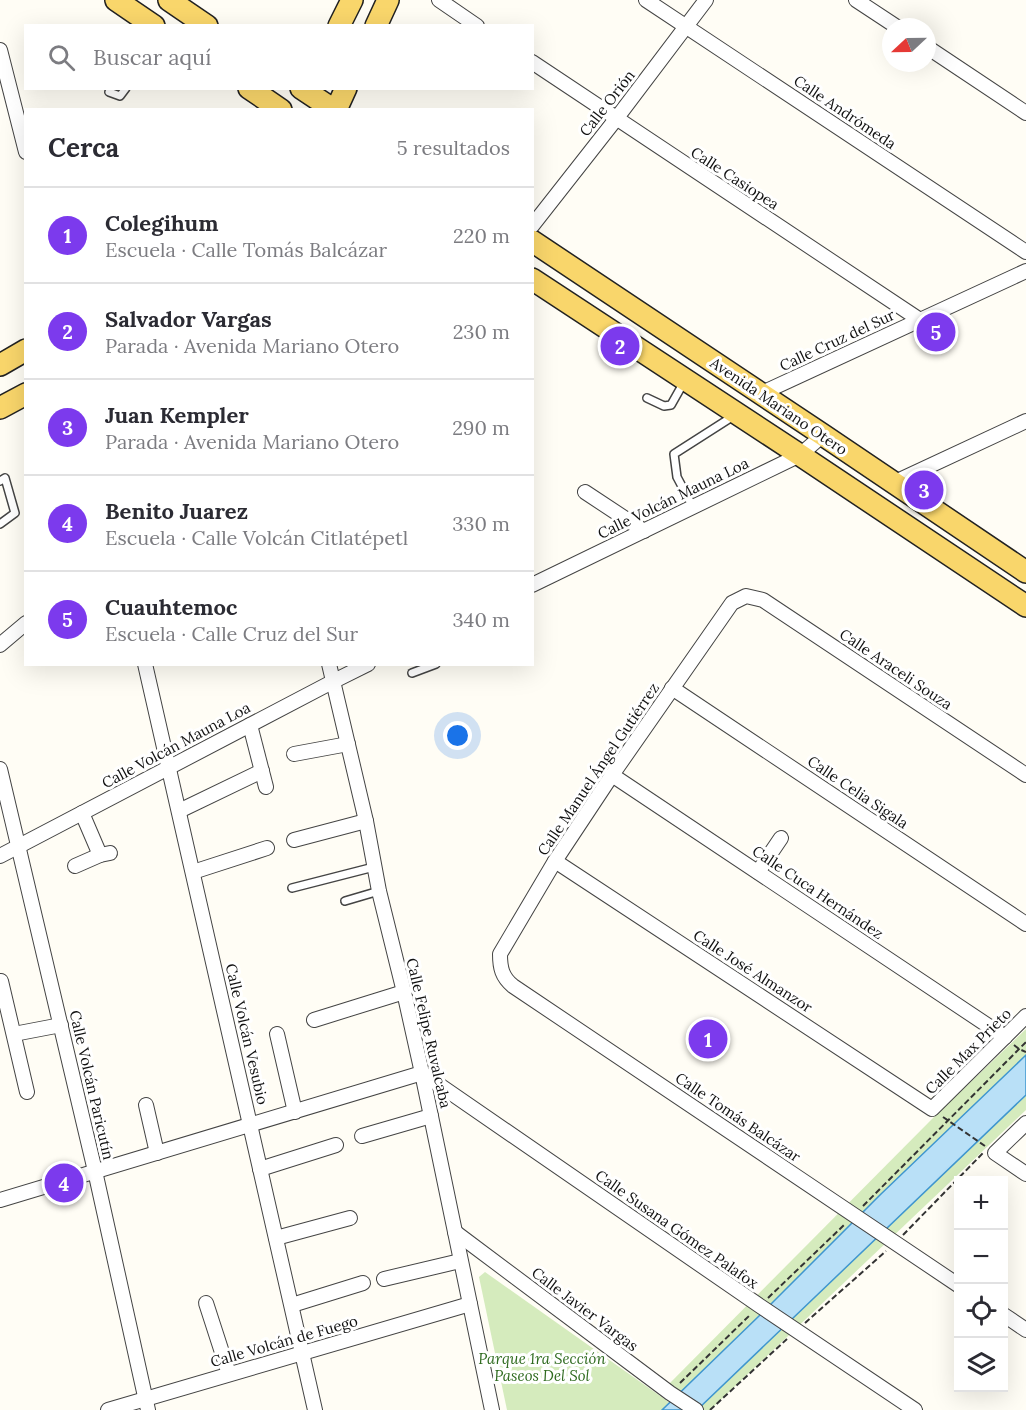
<!DOCTYPE html>
<html lang="es">
<head>
<meta charset="utf-8">
<style>
  :root { --surface:#fff; --page:#f2f2f3; --text:#2b2b33; --muted:#7c7c81; --line:#e1e1e2; --accent:#7c3aed }
  body { margin:0; font-family:Lora,serif; background:var(--page); color:var(--text) }
  .controls { position:absolute; right:18px; bottom:18px; display:grid; overflow:hidden; border-radius:0px; box-shadow:0 6px 24px #0002 }
  .controls button { width:54px; height:54px; display:grid; place-items:center; padding:0; border:0; border-bottom:2px solid var(--line); background:var(--surface); color:var(--text); font:30px sans-serif }
  .compass { position:absolute; left:882px; top:18px; width:54px; height:54px; border-radius:50%; background:var(--surface); box-shadow:0 6px 24px #0002; rotate:248deg }
  .you { position:absolute; left:458px; top:736px; width:21px; height:21px; margin:-15px; border:4px solid #fff; border-radius:50%; background:#1a73e8; box-shadow:0 0 0 9px #1a73e833 }
  .badge { display:grid; place-items:center; width:39px; height:39px; border-radius:50%; background:var(--accent); color:#fff; font-size:20px; font-weight:700 }
  .pin { position:absolute; translate:-50% -50%; border:3px solid #fff; box-shadow:0 2px 6px #0006 }
  .list { margin:0; padding:0; list-style:none }
  h2 { display:flex; justify-content:space-between; align-items:center; height:78px; margin:0; padding:0 24px; font-size:26px }
  h2 small { font-size:20px; font-weight:400; color:var(--muted) }
  .list li { display:grid; grid-template-columns:39px 1fr auto; gap:18px; align-items:center; box-sizing:border-box; height:96px; padding:0 24px; border-top:2px solid var(--line) }
  .list b { display:block; font-size:22px; white-space:nowrap }
  .list p { margin:0; font-size:20px; white-space:nowrap; color:var(--muted) }
  .list em { font-size:20px; font-style:normal; color:var(--muted) }
  .icon { flex:none; width:33px; height:33px; fill:none; stroke:currentColor; stroke-width:2; stroke-linecap:round; stroke-linejoin:round }
  .map { position:relative; flex:none; width:1026px; height:1410px; overflow:hidden }
  .search { position:absolute; background:var(--surface); box-shadow:0 6px 24px #0002; left:24px; top:24px; width:510px; height:66px; display:flex; align-items:center; gap:15px; box-sizing:border-box; padding:0 21px; border-radius:0px; color:var(--muted); font-size:22px }
  .panel { position:absolute; background:var(--surface); box-shadow:0 6px 24px #0002; left:24px; top:108px; width:510px; height:558px; border-radius:0px }
  .map>svg:first-child { display:block }
  .green { fill:#d5ebbd }
  .water { fill:#b9e0f7; stroke:#3f96cf; stroke-width:1.5 }
  .lines { fill:none; stroke-linecap:round; stroke-linejoin:round }
  .lane-casing { stroke:#444; stroke-width:10 }
  .street-casing { stroke:#444; stroke-width:16 }
  .primary-casing { stroke:#222; stroke-width:24 }
  .path { stroke:#333; stroke-width:2; stroke-dasharray:6 3; stroke-linecap:butt }
  .lane { stroke:#fff; stroke-width:7 }
  .street { stroke:#fff; stroke-width:14 }
  .primary { stroke:#f9d66b; stroke-width:21 }
  .labels { text-anchor:middle; dominant-baseline:central; stroke-width:6; stroke-linejoin:round; paint-order:stroke }
  .street-label { font-size:15px; fill:#111; stroke:#fff }
  .park-label { font-size:15px; font-style:italic; fill:#2f6b1f; stroke:#fff }
</style>
</head>
<body>
<div class="map">
<svg width="1026" height="1410" viewBox="0 0 1026 1410">
  <rect width="100%" height="100%" fill="#fffdf5"/>
  <!-- green -->
  <g class="green">
    <polygon points="1026,1029 1026,1110 710,1410 696,1410 664,1389 932,1119"/>
    <polygon points="485,1272 680,1410 507,1410 479,1277"/>
  </g>
  <!-- water -->
  <polygon class="water" points="1026,1055 1026,1095 697,1410 662,1410 759,1316 881,1194"/>
  <g class="lines">
    <defs>
      <g id="lane">
        <polyline points="109,92 120,96 126,88"/>
        <polyline points="647,398 664,406 671,405 684,382"/>
        <polyline points="0,481 5,478 15,513 0,524"/>
        <polyline points="693,507 677,477 674,454 735,415"/>
        <polyline points="412,673 436,664"/>
        <polyline points="292,888 374,867"/>
        <polyline points="345,901 379,891"/>
      </g>
      <g id="street">
        <polyline points="439,0 477,26"/>
        <polyline points="646,0 1026,252"/>
        <polyline points="856,0 897,27"/>
        <polyline points="927,47 1026,113"/>
        <polyline points="0,50 26,152"/>
        <polyline points="532,62 920,320"/>
        <polyline points="532,226 616,119 706,0"/>
        <polyline points="760,394 1026,271"/>
        <polyline points="893,483 1026,421"/>
        <polyline points="585,492 644,531"/>
        <polyline points="532,585 800,455 823,435"/>
        <polyline points="0,645 26,623"/>
        <polyline points="145,664 315,1410"/>
        <polyline points="329,664 366,821 379,891 404,992 422,1073 492,1410"/>
        <polyline points="672,688 1026,924"/>
        <polyline points="250,725 266,787"/>
        <polyline points="294,754 348,744"/>
        <polyline points="0,769 95,1171 148,1410"/>
        <polyline points="612,775 1005,1037"/>
        <polyline points="179,811 262,771"/>
        <polyline points="82,813 100,855"/>
        <polyline points="294,840 366,821"/>
        <polyline points="0,856 334,681 368,664"/>
        <polyline points="555,861 932,1109 1026,1016"/>
        <polyline points="75,866 100,855 110,853"/>
        <polyline points="193,872 267,848"/>
        <polyline points="758,872 781,838"/>
        <polyline points="1,981 27,1092"/>
        <polyline points="314,1020 404,992"/>
        <polyline points="14,1034 61,1025"/>
        <polyline points="277,1034 295,1112"/>
        <polyline points="146,1105 157,1153"/>
        <polyline points="1026,1123 995,1153 1026,1174"/>
        <polyline points="362,1136 431,1116"/>
        <polyline points="260,1169 336,1145"/>
        <polyline points="0,1200 422,1073 760,1306 915,1410"/>
        <polyline points="455,1232 670,1393 696,1410"/>
        <polyline points="276,1238 350,1218"/>
        <polyline points="384,1279 460,1261"/>
        <path d="M958,1285L513,986C502,977 500,968 500,954L555,861L612,775L732,603L746,596L763,600L1026,775"/>
        <polyline points="206,1303 229,1374"/>
        <polyline points="292,1305 363,1283"/>
        <polyline points="1004,1315 1026,1330"/>
        <polyline points="108,1410 470,1304"/>
      </g>
      <g id="primary">
        <polyline points="116,0 154,26"/>
        <polyline points="169,0 207,26"/>
        <polyline points="339,26 352,0"/>
        <polyline points="376,26 388,0"/>
        <polyline points="249,88 281,110"/>
        <polyline points="301,88 334,110"/>
        <polyline points="336,110 346,88"/>
        <polyline points="532,241 823,435 1026,572"/>
        <polyline points="532,279 800,455 1026,606"/>
        <polyline points="0,365 26,350"/>
        <polyline points="0,408 26,394"/>
      </g>
    </defs>
    <!-- lane casing -->
    <use href="#lane" class="lane-casing"/>
    <!-- street casing -->
    <use href="#street" class="street-casing"/>
    <!-- primary casing -->
    <use href="#primary" class="primary-casing"/>
    <!-- path -->
    <g class="path">
      <polyline points="1014,1045 1019,1049 1026,1052"/>
      <polyline points="943,1117 985,1146"/>
      <polyline points="863,1206 1026,1042"/>
      <polyline points="903,1235 983,1153"/>
      <polyline points="768,1298 844,1225"/>
      <polyline points="805,1323 886,1251"/>
      <polyline points="680,1383 751,1314"/>
      <polyline points="710,1410 787,1339"/>
    </g>
    <!-- lane -->
    <use href="#lane" class="lane"/>
    <!-- street -->
    <use href="#street" class="street"/>
    <!-- primary -->
    <use href="#primary" class="primary"/>
  </g>
  <g class="labels">
    <!-- street labels -->
    <g class="street-label">
      <text transform="translate(607 103) rotate(-52)">Calle Orión</text>
      <text transform="translate(845 112) rotate(34)">Calle Andrómeda</text>
      <text transform="translate(735 178) rotate(33)">Calle Casiopea</text>
      <text transform="translate(837 340) rotate(-25)">Calle Cruz del Sur</text>
      <text transform="translate(779 406) rotate(34)">Avenida Mariano Otero</text>
      <text transform="translate(673 498) rotate(-26)">Calle Volcán Mauna Loa</text>
      <text transform="translate(896 669) rotate(34)">Calle Araceli Souza</text>
      <text transform="translate(176 745) rotate(-28)">Calle Volcán Mauna Loa</text>
      <text transform="translate(598 769) rotate(-56)">Calle Manuel Ángel Gutiérrez</text>
      <text transform="translate(858 792) rotate(34)">Calle Celia Sigala</text>
      <text transform="translate(818 892) rotate(34)">Calle Cuca Hernández</text>
      <text transform="translate(753 971) rotate(33)">Calle José Almanzor</text>
      <text transform="translate(429 1033) rotate(77)">Calle Felipe Ruvalcaba</text>
      <text transform="translate(247 1034) rotate(77)">Calle Volcán Vesubio</text>
      <text transform="translate(968 1051) rotate(-45)">Calle Max Prieto</text>
      <text transform="translate(92 1085) rotate(77)">Calle Volcán Paricutín</text>
      <text transform="translate(738 1117) rotate(34)">Calle Tomás Balcázar</text>
      <text transform="translate(677 1229) rotate(35)">Calle Susana Gómez Palafox</text>
      <text transform="translate(585 1309) rotate(37)">Calle Javier Vargas</text>
      <text transform="translate(284 1341) rotate(-16)">Calle Volcán de Fuego</text>
    </g>
    <!-- park labels -->
    <g class="park-label">
      <text x="542" y="1358">Parque 1ra Sección<tspan x="542" dy="17">Paseos Del Sol</tspan></text>
    </g>
  </g>
</svg>
<div class="controls">
<button>+</button>
<button>−</button>
<button><svg class="icon" aria-label="locate" viewBox="0 0 24 24"><circle cx="12" cy="12" r="6"/><path d="M12 2v4M12 18v4M2 12h4M18 12h4"/></svg></button>
<button><svg class="icon" aria-label="layers" viewBox="0 0 24 24"><path d="M12 4l9 5-9 5-9-5zM3 14l9 5 9-5"/></svg></button>
</div>
<svg class="compass" viewBox="-18 -18 36 36"><path d="M0-13l5 13h-10z" fill="#e53935"/><path d="M0 13l5-13h-10z" fill="#7c7c81"/></svg>
<div class="you"></div>
<div class="pin badge" style="left:708px;top:1039px">1</div>
<div class="pin badge" style="left:620px;top:346px">2</div>
<div class="pin badge" style="left:924px;top:490px">3</div>
<div class="pin badge" style="left:64px;top:1183px">4</div>
<div class="pin badge" style="left:936px;top:332px">5</div>
<div class="search"><svg class="icon" aria-label="search" viewBox="0 0 24 24"><circle cx="10" cy="10" r="6"/><path d="M15 15l6 6"/></svg>Buscar aquí</div>
<section class="panel">
<h2>Cerca<small>5 resultados</small></h2>
<ul class="list">
<li><span class="badge">1</span><div><b>Colegihum</b><p>Escuela · Calle Tomás Balcázar</p></div><em>220 m</em></li>
<li><span class="badge">2</span><div><b>Salvador Vargas</b><p>Parada · Avenida Mariano Otero</p></div><em>230 m</em></li>
<li><span class="badge">3</span><div><b>Juan Kempler</b><p>Parada · Avenida Mariano Otero</p></div><em>290 m</em></li>
<li><span class="badge">4</span><div><b>Benito Juarez</b><p>Escuela · Calle Volcán Citlatépetl</p></div><em>330 m</em></li>
<li><span class="badge">5</span><div><b>Cuauhtemoc</b><p>Escuela · Calle Cruz del Sur</p></div><em>340 m</em></li>
</ul>
</section>
</div>
</body>
</html>
